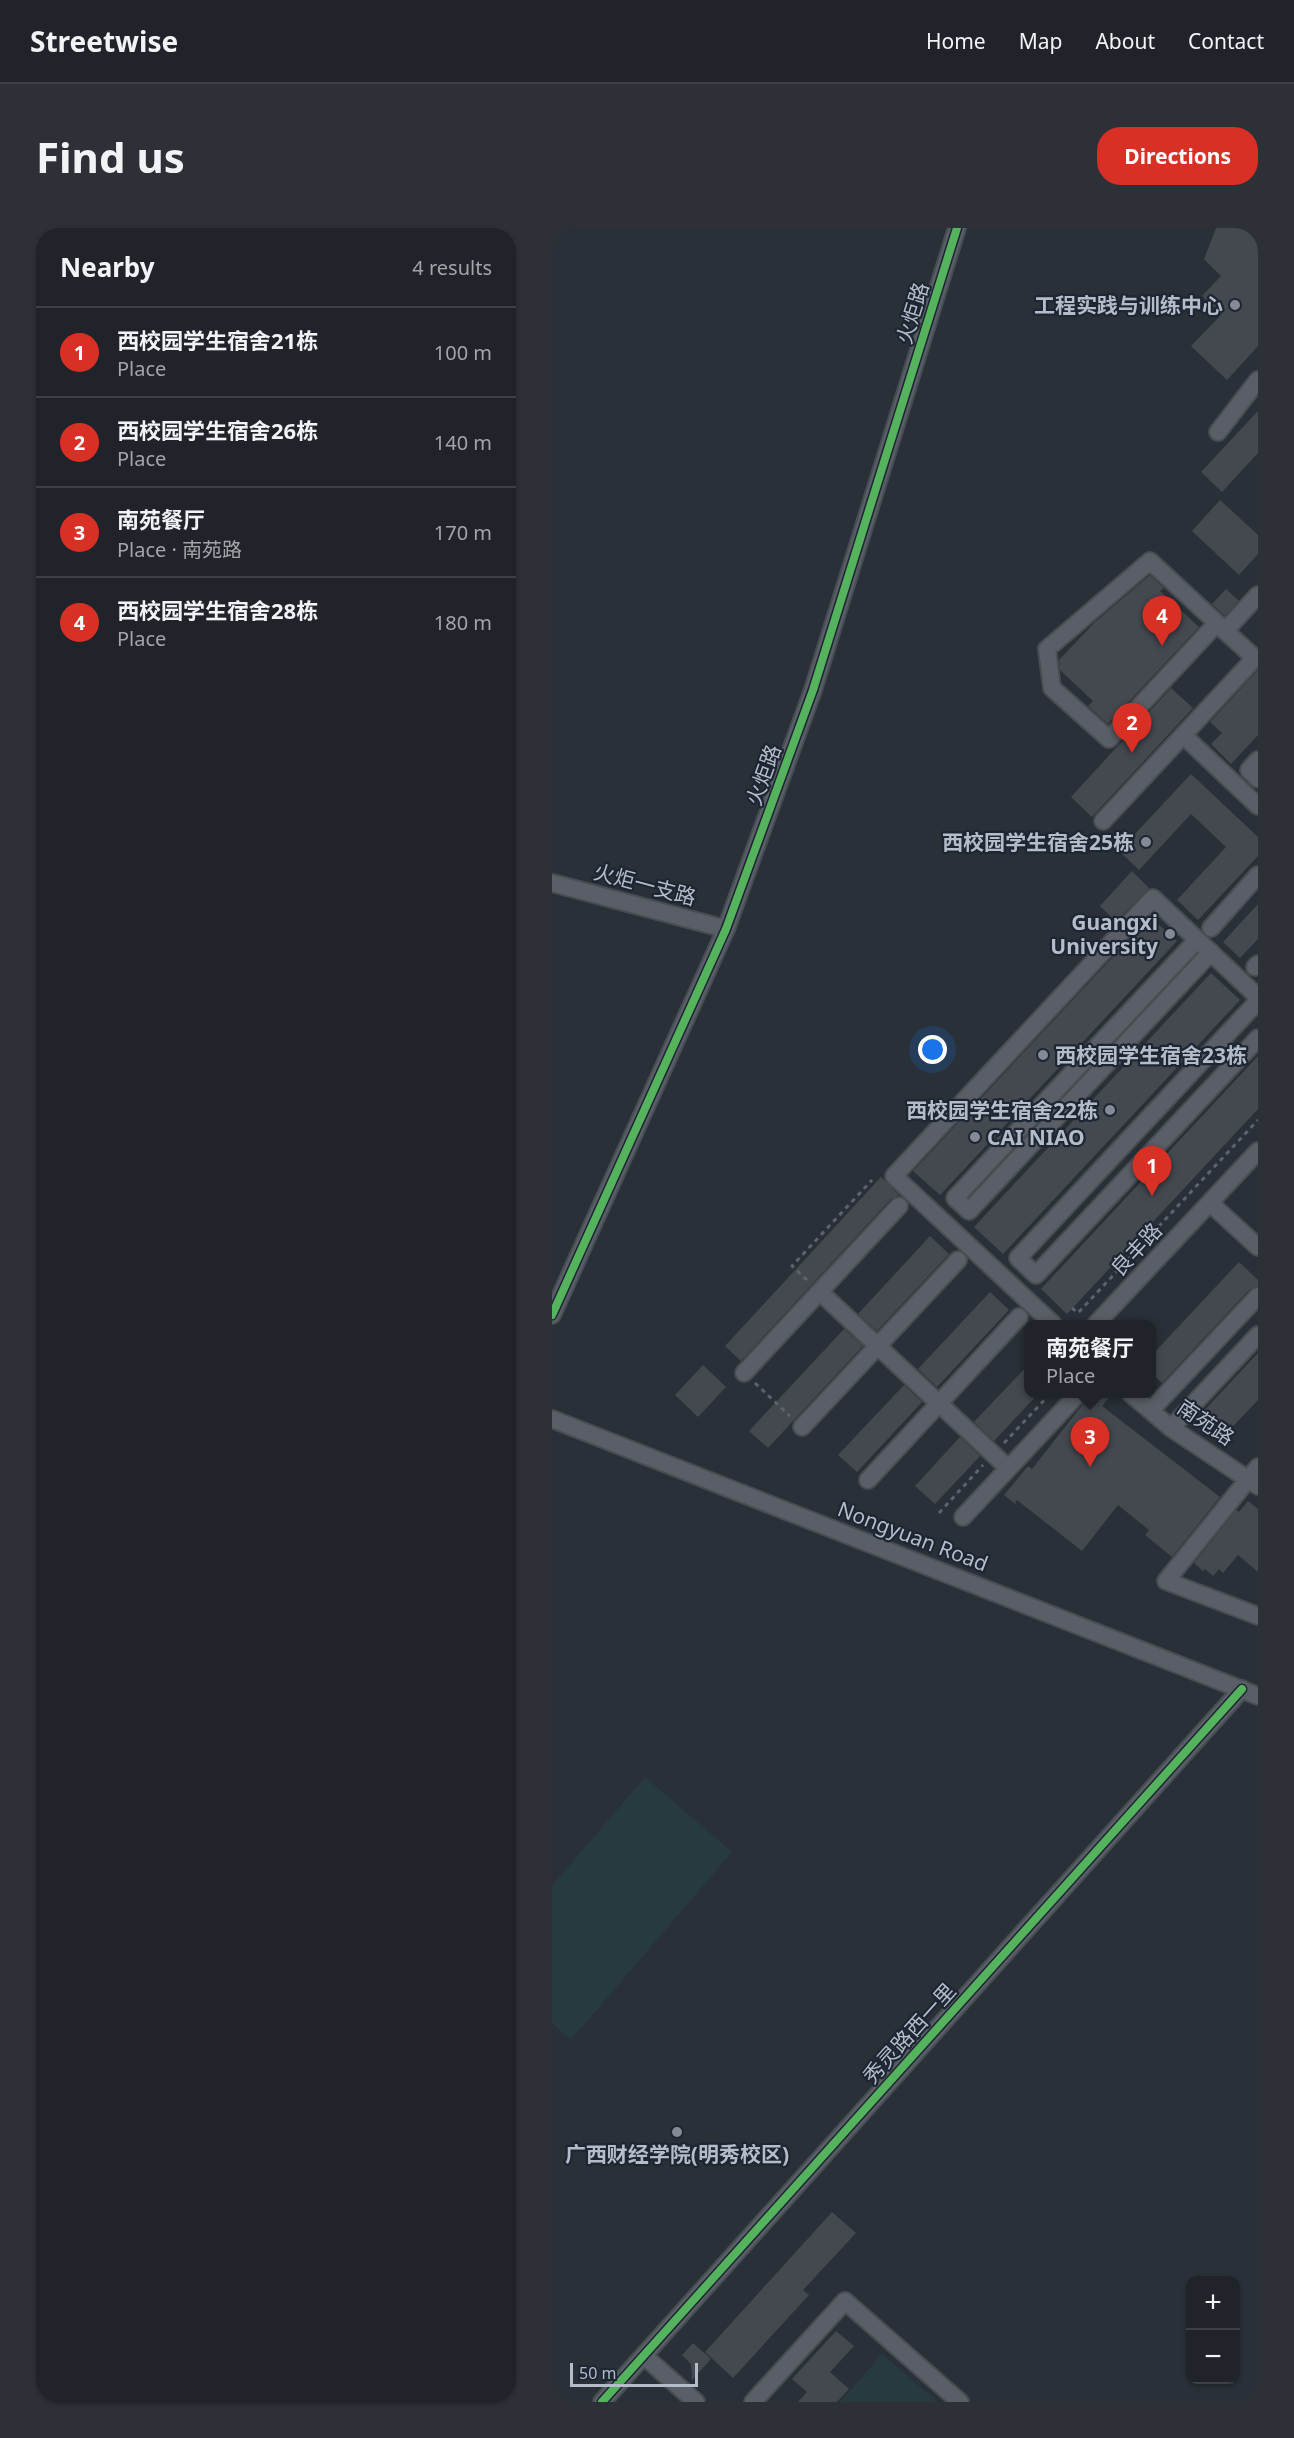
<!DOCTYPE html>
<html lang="en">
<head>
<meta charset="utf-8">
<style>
  :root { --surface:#20242a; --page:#2d3036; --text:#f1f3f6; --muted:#a2a4a8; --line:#3d4147; --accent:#d93025 }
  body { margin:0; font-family:"Noto Sans","Noto Sans SC",sans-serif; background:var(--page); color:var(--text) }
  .controls { position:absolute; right:18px; bottom:18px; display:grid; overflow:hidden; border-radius:12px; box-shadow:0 2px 4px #0004 }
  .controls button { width:54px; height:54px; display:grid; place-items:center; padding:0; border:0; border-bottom:2px solid var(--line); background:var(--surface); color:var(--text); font:30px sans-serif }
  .scale { position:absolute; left:18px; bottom:15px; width:128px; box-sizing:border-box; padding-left:6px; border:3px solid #b4bcc9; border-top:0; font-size:16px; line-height:21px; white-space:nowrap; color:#b4bcc9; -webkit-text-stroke:4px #1d2633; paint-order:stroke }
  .you { position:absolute; left:381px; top:822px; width:21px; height:21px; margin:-15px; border:4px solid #fff; border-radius:50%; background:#1a73e8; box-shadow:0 0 0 9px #1a73e833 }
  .badge { display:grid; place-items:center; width:39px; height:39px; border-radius:50%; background:var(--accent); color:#fff; font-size:20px; font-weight:700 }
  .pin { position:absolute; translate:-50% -50px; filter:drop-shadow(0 2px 3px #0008) }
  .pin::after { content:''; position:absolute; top:32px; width:21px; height:18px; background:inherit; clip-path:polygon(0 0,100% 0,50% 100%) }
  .popup { position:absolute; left:472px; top:1092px; width:132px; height:78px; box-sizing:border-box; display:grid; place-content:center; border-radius:12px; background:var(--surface); filter:drop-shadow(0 2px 4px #0005); font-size:20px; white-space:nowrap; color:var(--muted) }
  .popup b { font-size:22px; color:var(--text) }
  .popup::after { content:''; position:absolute; left:50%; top:100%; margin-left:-12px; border:12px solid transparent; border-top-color:var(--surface) }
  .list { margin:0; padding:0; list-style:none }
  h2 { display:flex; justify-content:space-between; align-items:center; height:78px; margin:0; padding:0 24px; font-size:26px }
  h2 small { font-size:20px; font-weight:400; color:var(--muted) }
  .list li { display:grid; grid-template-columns:39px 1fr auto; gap:18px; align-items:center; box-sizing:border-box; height:90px; padding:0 24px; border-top:2px solid var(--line) }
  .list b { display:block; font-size:22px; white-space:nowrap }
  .list p { margin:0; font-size:20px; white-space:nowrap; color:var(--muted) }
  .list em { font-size:20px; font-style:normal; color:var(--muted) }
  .map { position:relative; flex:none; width:706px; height:2174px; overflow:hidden; border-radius:24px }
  header { display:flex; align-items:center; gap:36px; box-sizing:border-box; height:84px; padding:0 30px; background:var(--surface); border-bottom:2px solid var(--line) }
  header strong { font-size:28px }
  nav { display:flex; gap:33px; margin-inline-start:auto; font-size:21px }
  .intro { display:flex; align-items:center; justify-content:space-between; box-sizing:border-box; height:144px; padding:0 36px }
  h1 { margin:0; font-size:42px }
  .button { padding:15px 27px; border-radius:24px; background:var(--accent); color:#fff; font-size:21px; font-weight:700 }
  main { display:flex; gap:36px; padding:0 36px }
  aside { flex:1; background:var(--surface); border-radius:24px; box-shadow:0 2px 4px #0004 }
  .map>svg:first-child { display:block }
  .green { fill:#273a3e }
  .building { fill:#444950 }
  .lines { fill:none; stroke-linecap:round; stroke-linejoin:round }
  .minor-casing { stroke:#484c53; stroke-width:20 }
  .path { stroke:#5d636a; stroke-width:3; stroke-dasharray:4.5 4.5; stroke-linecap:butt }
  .minor { stroke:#5a5e66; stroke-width:16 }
  .cycleway-casing { stroke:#1d2633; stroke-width:11 }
  .cycleway { stroke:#56b35d; stroke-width:8 }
  .poi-dot { fill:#848b96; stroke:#1d2633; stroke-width:2 }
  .labels { text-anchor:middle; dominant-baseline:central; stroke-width:4.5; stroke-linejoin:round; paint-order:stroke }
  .poi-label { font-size:21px; font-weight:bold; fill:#b4bcc9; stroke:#1d2633; text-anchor:end }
  .street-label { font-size:21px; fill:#b4bcc9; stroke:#1d2633 }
</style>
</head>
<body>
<header>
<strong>Streetwise</strong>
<nav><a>Home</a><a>Map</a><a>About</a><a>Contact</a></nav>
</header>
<div class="intro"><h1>Find us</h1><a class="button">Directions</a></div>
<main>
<aside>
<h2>Nearby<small>4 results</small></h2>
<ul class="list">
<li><span class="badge">1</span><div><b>西校园学生宿舍21栋</b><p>Place</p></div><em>100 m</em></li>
<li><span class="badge">2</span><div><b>西校园学生宿舍26栋</b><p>Place</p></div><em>140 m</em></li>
<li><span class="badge">3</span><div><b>南苑餐厅</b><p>Place · 南苑路</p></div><em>170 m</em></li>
<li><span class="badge">4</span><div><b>西校园学生宿舍28栋</b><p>Place</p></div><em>180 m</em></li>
</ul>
</aside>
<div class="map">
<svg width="706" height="2174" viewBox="0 0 706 2174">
  <rect width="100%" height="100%" fill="#2a3038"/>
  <!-- green -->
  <g class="green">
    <polygon points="93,1549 180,1624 19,1812 0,1795 0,1658"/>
    <polygon points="330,2126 386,2174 288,2174"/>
  </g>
  <!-- building -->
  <g class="building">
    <polygon points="664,0 706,0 706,118 675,152 639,118 670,86 650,68 669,48 652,31"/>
    <polygon points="706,183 706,225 670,264 649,244"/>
    <polygon points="668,272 706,307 706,326 687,347 640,303"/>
    <polygon points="598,347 612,360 608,363 647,399 556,496 536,478 541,473 508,442 507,432 543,394"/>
    <polygon points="674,361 687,373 673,388 660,376"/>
    <polygon points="706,442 706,507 679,536 659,516 670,505 658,494"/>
    <polygon points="619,460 641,480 540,589 519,569"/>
    <polygon points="639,546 706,609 706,628 646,692 625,672 674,619 639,586 587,642 567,623"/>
    <polygon points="580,643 597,660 564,694 548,678"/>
    <polygon points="706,676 706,711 688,730 671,714"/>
    <polygon points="598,689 625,713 388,967 361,943"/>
    <polygon points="659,745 688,772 451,1026 422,999"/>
    <polygon points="706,828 706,881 515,1086 489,1061"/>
    <polygon points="329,949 347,967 339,971 189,1133 173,1118"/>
    <polygon points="378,1008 397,1026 325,1103 306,1086"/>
    <polygon points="687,1034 706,1052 706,1058 698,1061 610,1155 600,1145 600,1127"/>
    <polygon points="438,1064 457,1082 385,1159 366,1141"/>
    <polygon points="292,1101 311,1118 216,1220 197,1203"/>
    <polygon points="706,1125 706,1172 669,1211 646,1189"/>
    <polygon points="477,1136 477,1166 486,1166 442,1213 422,1194"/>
    <polygon points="151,1137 174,1159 146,1189 123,1167"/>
    <polygon points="352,1157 370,1174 305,1244 286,1227"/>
    <polygon points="539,1166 560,1166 550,1178 668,1269 620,1329 593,1307 597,1302 566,1277 530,1323 465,1272 463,1276 452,1267 476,1238 480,1241"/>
    <polygon points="408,1209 428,1228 383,1276 363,1258"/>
    <polygon points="696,1273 706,1281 706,1344 686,1327 671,1345 667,1341 661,1348 653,1341 651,1343 642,1335 684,1282 687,1284"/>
    <polygon points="280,1984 304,2005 251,2062 257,2067 181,2150 153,2124"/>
    <polygon points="284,2103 302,2118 278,2144 297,2161 285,2174 246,2174 255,2164 240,2151"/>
    <polygon points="141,2115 159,2131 140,2152 139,2136 130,2127"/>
  </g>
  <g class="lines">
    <defs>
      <g id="minor">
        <polyline points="666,204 706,152"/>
        <polyline points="665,395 557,511 500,460 495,421 598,333 665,395 673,403 706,367"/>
        <polyline points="631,507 706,578"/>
        <polyline points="706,532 697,542 706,551"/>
        <polyline points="551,593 703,430 673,403"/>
        <polyline points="0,655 174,701"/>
        <polyline points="659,700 706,647"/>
        <polyline points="645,712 403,970 417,983 659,724"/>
        <polyline points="703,739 706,736"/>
        <polyline points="706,773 466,1030 484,1047 706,810"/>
        <polyline points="658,975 706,1019"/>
        <polyline points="268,1064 456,1240"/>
        <polyline points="0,1087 174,701 261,462 405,0"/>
        <polyline points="501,1096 342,948 601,670 706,769"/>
        <polyline points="544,1096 706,923"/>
        <polyline points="192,1145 347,978"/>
        <polyline points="579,1166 619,1200 706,1258"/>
        <polyline points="599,1182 706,1068"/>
        <polyline points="0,1191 706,1468"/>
        <polyline points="250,1199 406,1032"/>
        <polyline points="619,1200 706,1107"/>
        <polyline points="706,1239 614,1353 706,1388"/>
        <polyline points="316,1252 467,1089"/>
        <polyline points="411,1289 526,1166"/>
        <polyline points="92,2128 144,2174"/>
        <polyline points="50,2174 690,1461"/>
        <polyline points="201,2174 293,2073 408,2174"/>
      </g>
    </defs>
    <!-- minor casing -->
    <use href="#minor" class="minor-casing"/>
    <!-- path -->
    <g class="path">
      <polyline points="255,1052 240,1038 320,952"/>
      <polyline points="520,1080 526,1085 706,892"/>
      <polyline points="203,1155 238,1188"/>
      <polyline points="452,1215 498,1166"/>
      <polyline points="387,1285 431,1237"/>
    </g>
    <!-- minor -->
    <use href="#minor" class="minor"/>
    <defs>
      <g id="cycleway">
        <polyline points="0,1087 174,701 261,462 405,0"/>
        <polyline points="50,2174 690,1461"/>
      </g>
    </defs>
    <!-- cycleway casing -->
    <use href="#cycleway" class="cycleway-casing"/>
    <!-- cycleway -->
    <use href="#cycleway" class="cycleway"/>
  </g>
  <!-- markers -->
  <g class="poi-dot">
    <circle cx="683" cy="77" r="6"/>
    <circle cx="594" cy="614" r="6"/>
    <circle cx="618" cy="706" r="6"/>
    <circle cx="491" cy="827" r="6"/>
    <circle cx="558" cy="882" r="6"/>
    <circle cx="423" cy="909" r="6"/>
    <circle cx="125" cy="1904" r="6"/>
  </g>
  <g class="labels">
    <!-- poi labels -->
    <g class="poi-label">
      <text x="671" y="77">工程实践与训练中心</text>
      <text x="582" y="614">西校园学生宿舍25栋</text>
      <text x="606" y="694">Guangxi<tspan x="606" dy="24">University</tspan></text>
      <text x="503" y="827" text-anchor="start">西校园学生宿舍23栋</text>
      <text x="546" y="882">西校园学生宿舍22栋</text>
      <text x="435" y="909" text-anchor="start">CAI NIAO</text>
      <text x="125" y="1926" text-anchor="middle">广西财经学院(明秀校区)</text>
    </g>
    <!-- street labels -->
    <g class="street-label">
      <text transform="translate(360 85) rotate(-73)">火炬路</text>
      <text transform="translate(211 547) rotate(-70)">火炬路</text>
      <text transform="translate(93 656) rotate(15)">火炬一支路</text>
      <text transform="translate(584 1021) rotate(-47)">良丰路</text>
      <text transform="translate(654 1194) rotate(34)">南苑路</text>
      <text transform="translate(361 1308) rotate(21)">Nongyuan Road</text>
      <text transform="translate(357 1805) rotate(-48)">秀灵路西一里</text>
    </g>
  </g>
</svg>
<div class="controls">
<button>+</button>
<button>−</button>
</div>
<div class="scale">50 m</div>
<div class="you"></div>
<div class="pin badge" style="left:600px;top:968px">1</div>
<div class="pin badge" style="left:580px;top:525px">2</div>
<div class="pin badge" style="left:538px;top:1239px">3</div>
<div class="popup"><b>南苑餐厅</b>Place</div>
<div class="pin badge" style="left:610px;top:418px">4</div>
</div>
</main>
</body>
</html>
